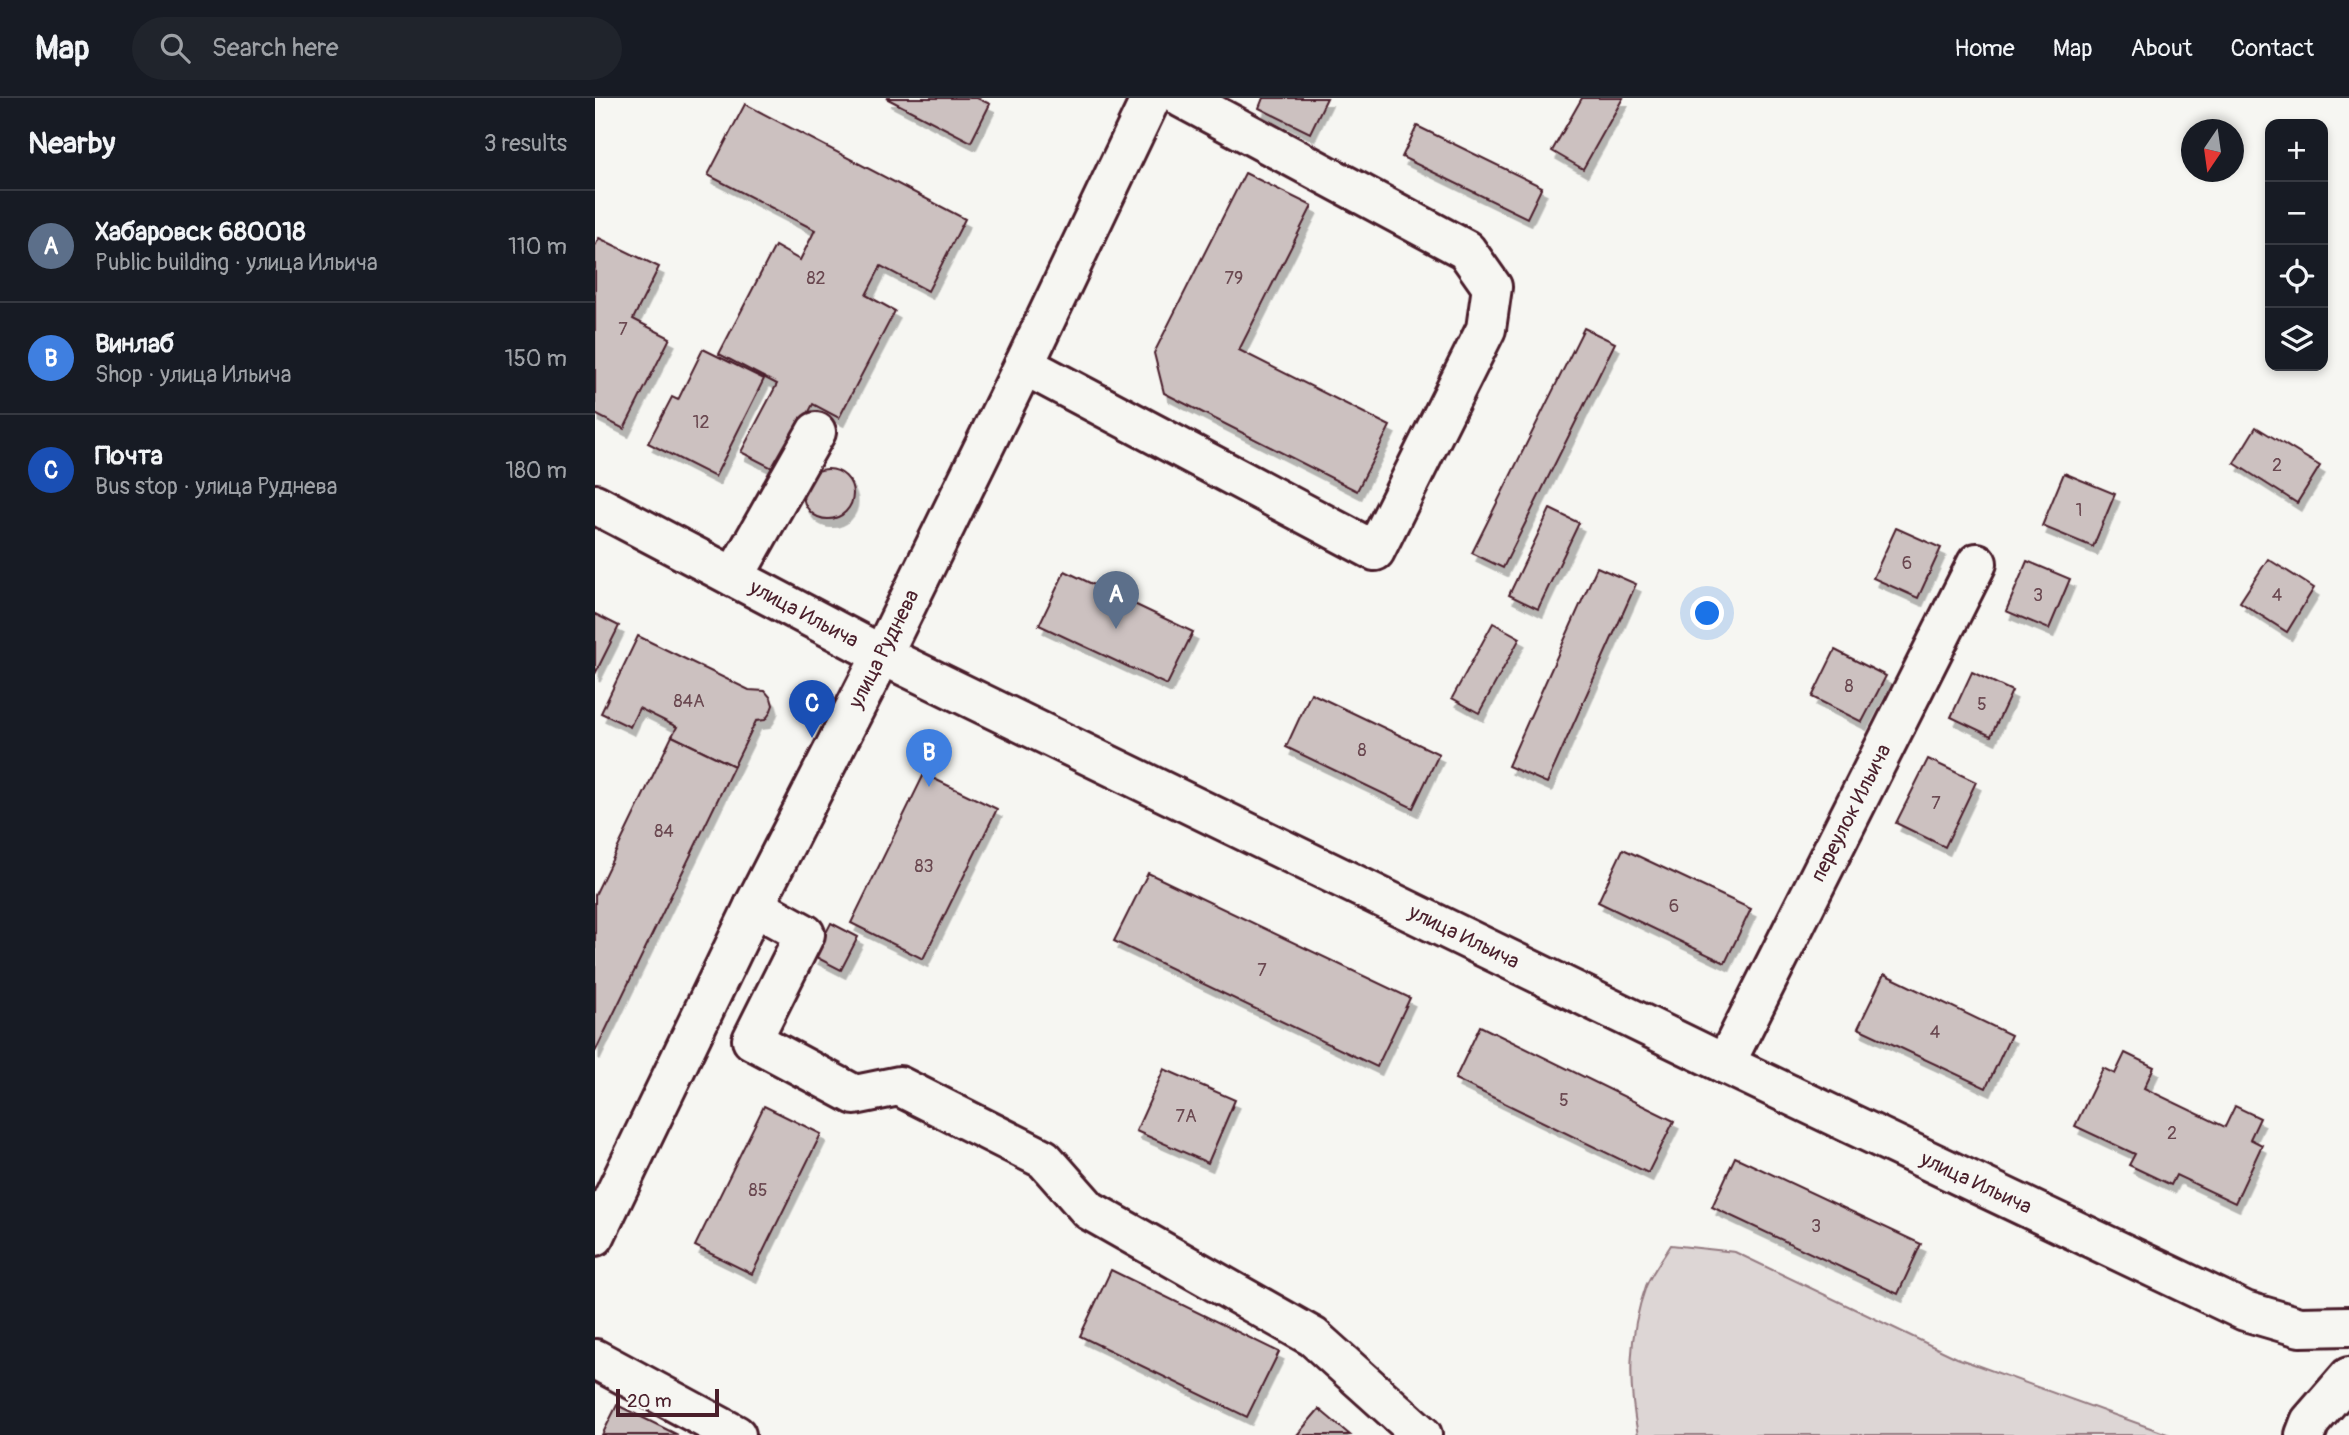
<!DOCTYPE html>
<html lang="en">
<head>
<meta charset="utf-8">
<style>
  :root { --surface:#171b24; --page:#20242c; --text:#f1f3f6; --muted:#9ea1a6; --line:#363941; --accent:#d1495b }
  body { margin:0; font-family:Pangolin,sans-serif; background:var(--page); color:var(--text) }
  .controls { position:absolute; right:21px; top:21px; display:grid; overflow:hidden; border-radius:14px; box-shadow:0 4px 10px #0003 }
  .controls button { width:63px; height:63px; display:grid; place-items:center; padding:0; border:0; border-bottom:2px solid var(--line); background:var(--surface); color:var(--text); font:35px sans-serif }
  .compass { position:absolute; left:1586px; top:21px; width:63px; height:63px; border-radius:50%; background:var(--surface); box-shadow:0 4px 10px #0003; rotate:193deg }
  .scale { position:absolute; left:21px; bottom:18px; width:103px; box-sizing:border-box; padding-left:7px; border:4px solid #4a1f2b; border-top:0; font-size:19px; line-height:24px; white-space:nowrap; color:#4a1f2b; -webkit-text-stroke:5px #f6f6f2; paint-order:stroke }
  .you { position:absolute; left:1113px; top:516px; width:24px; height:24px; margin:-18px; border:5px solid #fff; border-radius:50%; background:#1a73e8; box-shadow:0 0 0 10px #1a73e833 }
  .badge { display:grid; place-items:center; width:46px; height:46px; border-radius:50%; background:var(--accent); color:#fff; font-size:23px; font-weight:700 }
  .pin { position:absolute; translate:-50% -58px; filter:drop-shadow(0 2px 4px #0008) }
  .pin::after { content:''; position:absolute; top:37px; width:24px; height:21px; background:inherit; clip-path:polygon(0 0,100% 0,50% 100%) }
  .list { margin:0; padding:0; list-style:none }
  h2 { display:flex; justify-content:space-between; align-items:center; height:91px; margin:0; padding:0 28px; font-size:30px }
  h2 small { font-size:23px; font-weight:400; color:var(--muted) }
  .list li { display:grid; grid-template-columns:46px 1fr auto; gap:21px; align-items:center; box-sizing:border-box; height:112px; padding:0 28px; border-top:2px solid var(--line) }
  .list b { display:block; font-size:26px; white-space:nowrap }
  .list p { margin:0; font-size:23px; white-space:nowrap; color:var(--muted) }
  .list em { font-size:23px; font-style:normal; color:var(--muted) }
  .icon { flex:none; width:38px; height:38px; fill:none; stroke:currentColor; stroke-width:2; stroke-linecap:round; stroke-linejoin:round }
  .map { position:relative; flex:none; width:1754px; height:1337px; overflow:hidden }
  header { display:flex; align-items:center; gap:42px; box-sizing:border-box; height:98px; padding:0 35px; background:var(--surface); border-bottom:2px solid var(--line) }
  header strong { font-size:33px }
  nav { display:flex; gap:38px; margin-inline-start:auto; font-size:24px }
  .search { width:490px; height:63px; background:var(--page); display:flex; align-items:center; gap:18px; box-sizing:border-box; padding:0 24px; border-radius:38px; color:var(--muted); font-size:26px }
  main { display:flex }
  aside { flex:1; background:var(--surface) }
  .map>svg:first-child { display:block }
  .green { fill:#ddd6d5; stroke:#947a80; stroke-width:2 }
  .building { fill:#ccc1c0; stroke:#4a1f2b; stroke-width:2; filter:url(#shadow) }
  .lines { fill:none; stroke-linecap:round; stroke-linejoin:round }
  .minor-casing { stroke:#4a1f2b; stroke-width:44 }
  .major-casing { stroke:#4a1f2b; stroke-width:44 }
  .minor { stroke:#f6f6f2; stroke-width:38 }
  .major { stroke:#f6f6f2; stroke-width:38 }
  .labels { text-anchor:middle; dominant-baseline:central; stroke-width:6; stroke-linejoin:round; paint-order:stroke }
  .number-label { font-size:18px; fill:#6a4850 }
  .street-label { font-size:21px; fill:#4a1f2b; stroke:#f6f6f2 }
</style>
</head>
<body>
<header>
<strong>Map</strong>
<div class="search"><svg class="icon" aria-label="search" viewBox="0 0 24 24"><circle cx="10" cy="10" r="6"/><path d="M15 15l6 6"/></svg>Search here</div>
<nav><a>Home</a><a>Map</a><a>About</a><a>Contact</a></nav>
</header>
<main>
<aside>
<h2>Nearby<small>3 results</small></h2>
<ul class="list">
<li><span class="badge" style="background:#5c6f8a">A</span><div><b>Хабаровск 680018</b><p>Public building · улица Ильича</p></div><em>110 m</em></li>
<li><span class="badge" style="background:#3f7fe0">B</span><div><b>Винлаб</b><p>Shop · улица Ильича</p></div><em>150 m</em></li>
<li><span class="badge" style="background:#1a4fb4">C</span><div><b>Почта</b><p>Bus stop · улица Руднева</p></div><em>180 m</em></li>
</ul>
</aside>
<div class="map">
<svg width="1754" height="1337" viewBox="0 0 1754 1337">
  <defs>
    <filter id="shadow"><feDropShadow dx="4.5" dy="8" stdDeviation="0" flood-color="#0004"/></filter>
  </defs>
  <rect width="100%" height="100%" fill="#f6f6f2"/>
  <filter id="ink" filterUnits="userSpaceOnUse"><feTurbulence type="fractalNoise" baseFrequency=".0143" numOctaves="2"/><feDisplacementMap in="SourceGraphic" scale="14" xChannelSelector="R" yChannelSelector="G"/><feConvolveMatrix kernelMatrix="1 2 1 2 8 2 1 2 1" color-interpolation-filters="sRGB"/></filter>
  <g filter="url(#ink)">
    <!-- green -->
    <path class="green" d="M1076,1147L1140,1154L1362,1260L1575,1337H1043C1033,1286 1033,1238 1051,1188C1057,1174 1068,1160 1076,1147Z"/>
    <!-- building -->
    <g class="building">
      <polygon points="291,0 382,0 395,6 376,44"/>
      <polygon points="668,0 732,0 715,35 664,10"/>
      <polygon points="987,0 1028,0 988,71 957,53"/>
      <polygon points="150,6 370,121 333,193 286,168 271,197 300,213 244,320 218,306 183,373 146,354 182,286 124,256 180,148 205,162 220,132 113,77"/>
      <polygon points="822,28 947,89 932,120 807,59"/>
      <polygon points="650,75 717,108 644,252 795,328 762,393 569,295 559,255"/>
      <polygon points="4,140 64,169 38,221 75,240 29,331 0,316 0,148"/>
      <polygon points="989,230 1020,245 908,470 877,455"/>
      <polygon points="108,251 169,281 120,379 53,345 77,299 83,302"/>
      <polygon points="1661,329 1725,368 1702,405 1639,365"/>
      <circle cx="233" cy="396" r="25"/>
      <polygon points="1469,375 1520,396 1498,449 1447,428"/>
      <polygon points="955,411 984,425 943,511 914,497"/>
      <polygon points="1301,430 1346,450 1323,500 1278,480"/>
      <polygon points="1673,461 1719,490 1692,534 1645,504"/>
      <polygon points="1432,463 1475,481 1454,531 1411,513"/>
      <polygon points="1002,469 1041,486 952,685 913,668"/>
      <polygon points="470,473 598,534 572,587 444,527"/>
      <polygon points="0,516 24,528 0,576"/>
      <polygon points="898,525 925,540 884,615 857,600"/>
      <polygon points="43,538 154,592 170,593 176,600 178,607 175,615 170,622 161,623 139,668 77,638 82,629 44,610 35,629 6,615"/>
      <polygon points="1240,552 1291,578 1267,624 1217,599"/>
      <polygon points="1377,574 1417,593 1396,638 1356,619"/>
      <polygon points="716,595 844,656 818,710 691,649"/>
      <polygon points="77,638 139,668 0,954 0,797"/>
      <polygon points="1333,661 1381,684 1350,749 1301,725"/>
      <polygon points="329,676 402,711 328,861 256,825"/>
      <polygon points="1028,751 1156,811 1130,865 1003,804"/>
      <polygon points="553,775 815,900 782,969 519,843"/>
      <polygon points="236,825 263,839 246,872 219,858"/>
      <polygon points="1289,876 1416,937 1391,990 1263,930"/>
      <polygon points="885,928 1079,1023 1053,1075 860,981"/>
      <polygon points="1530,955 1559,969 1549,990 1630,1029 1640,1008 1665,1020 1655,1041 1667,1047 1640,1105 1581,1077 1576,1087 1534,1067 1540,1056 1480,1028 1508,970 1520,976"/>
      <polygon points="569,971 640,1002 613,1065 541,1033"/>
      <polygon points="169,1008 226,1036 157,1176 100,1148"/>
      <polygon points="1140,1059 1326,1146 1303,1196 1117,1109"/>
      <polygon points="516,1172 684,1254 652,1319 485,1238"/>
      <polygon points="22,1307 83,1337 7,1337"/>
      <polygon points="724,1311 755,1337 702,1337"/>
    </g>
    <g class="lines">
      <defs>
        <g id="minor">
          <polyline points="429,267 780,453 891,231 897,189 871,152 587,0"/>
          <polyline points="0,406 287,557 1130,966 1650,1213 1705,1229 1754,1228"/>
          <polyline points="139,479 221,334"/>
          <polyline points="159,808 210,836 157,942 260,997 304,988 449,1061 494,1112 718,1239 827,1337"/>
          <polyline points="1130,966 1382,465"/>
          <polyline points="0,1261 141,1337"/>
          <polyline points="1710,1337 1715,1324 1754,1279"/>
        </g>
        <polyline id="major" points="0,1138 159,808 287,557 429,267 556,0"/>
      </defs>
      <!-- minor casing -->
      <use href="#minor" class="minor-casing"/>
      <!-- major casing -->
      <use href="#major" class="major-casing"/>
      <!-- minor -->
      <use href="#minor" class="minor"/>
      <!-- major -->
      <use href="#major" class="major"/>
    </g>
  </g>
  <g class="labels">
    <!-- number labels -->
    <g class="number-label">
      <text x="221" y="180">82</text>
      <text x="639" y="180">79</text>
      <text x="28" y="231">7</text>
      <text x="106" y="324">12</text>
      <text x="1682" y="367">2</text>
      <text x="1484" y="412">1</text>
      <text x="1312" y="465">6</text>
      <text x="1443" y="497">3</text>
      <text x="1682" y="497">4</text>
      <text x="1254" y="588">8</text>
      <text x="94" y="603">84А</text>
      <text x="1387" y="606">5</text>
      <text x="767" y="652">8</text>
      <text x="1341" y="705">7</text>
      <text x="69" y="733">84</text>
      <text x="329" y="768">83</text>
      <text x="1079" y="808">6</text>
      <text x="667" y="872">7</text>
      <text x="1340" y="934">4</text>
      <text x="969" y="1002">5</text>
      <text x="591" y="1018">7А</text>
      <text x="1577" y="1035">2</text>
      <text x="163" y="1092">85</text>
      <text x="1221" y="1128">3</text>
    </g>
    <!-- street labels -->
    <g class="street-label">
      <text transform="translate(209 516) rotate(28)">улица Ильича</text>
      <text transform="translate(289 551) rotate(-63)">улица Руднева</text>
      <text transform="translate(1256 715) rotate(-63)">переулок Ильича</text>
      <text transform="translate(869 839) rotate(26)">улица Ильича</text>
      <text transform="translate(1381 1085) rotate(25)">улица Ильича</text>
    </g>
  </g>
</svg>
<div class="controls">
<button>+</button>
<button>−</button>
<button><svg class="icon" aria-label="locate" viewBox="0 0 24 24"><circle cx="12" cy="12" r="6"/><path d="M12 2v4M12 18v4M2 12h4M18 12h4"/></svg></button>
<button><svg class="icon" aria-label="layers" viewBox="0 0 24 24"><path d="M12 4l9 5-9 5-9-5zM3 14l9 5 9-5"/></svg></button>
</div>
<svg class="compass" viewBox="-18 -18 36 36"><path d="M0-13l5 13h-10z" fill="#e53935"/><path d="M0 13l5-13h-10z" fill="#9ea1a6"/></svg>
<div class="scale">20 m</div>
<div class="you"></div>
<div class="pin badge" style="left:521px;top:531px;background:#5c6f8a">A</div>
<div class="pin badge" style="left:334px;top:689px;background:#3f7fe0">B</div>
<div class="pin badge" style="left:217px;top:640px;background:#1a4fb4">C</div>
</div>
</main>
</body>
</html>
